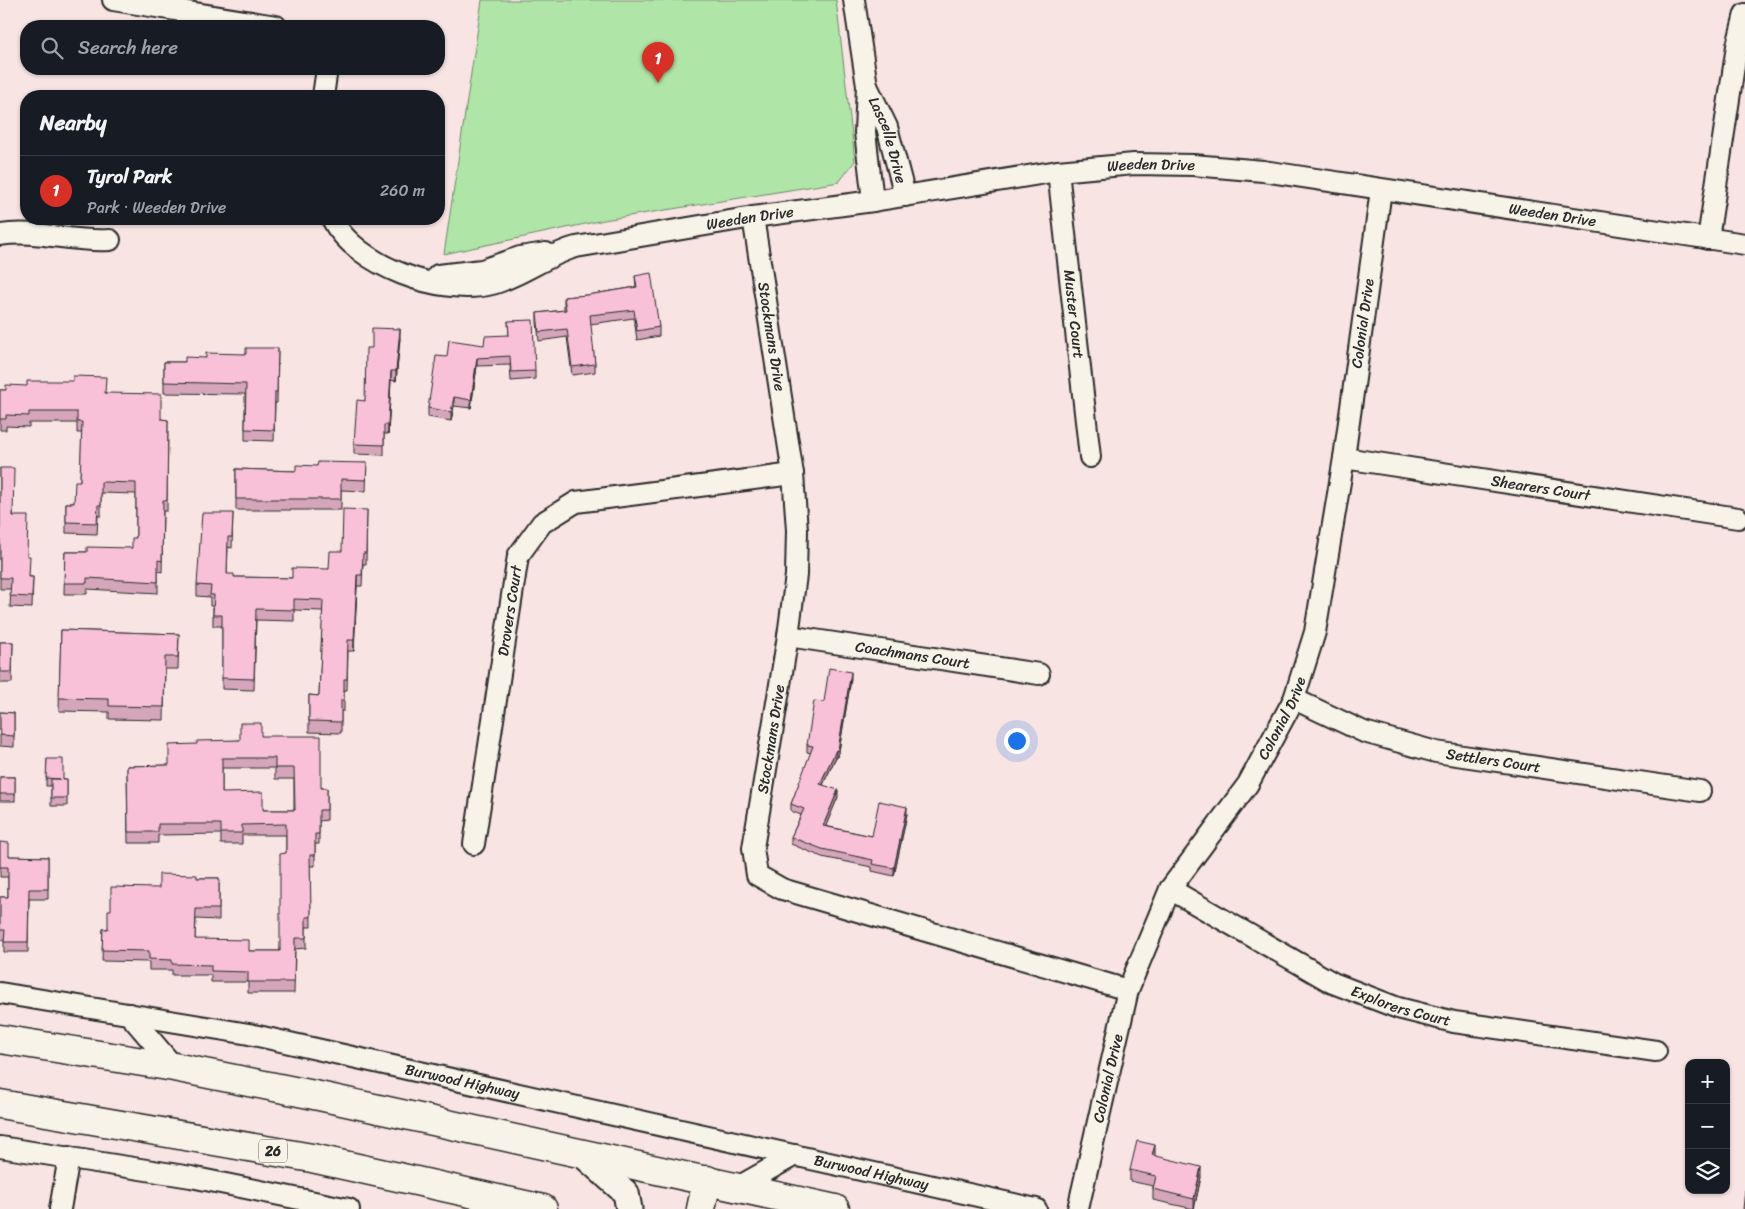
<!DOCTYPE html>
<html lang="en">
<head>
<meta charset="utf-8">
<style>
  :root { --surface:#171b24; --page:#20242c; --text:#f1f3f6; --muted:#9ea1a6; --line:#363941; --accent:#d93025 }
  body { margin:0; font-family:Sriracha,sans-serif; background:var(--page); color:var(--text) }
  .controls { position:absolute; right:15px; bottom:15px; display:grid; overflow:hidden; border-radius:10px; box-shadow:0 1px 4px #0004 }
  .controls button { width:45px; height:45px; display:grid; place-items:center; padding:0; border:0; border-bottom:1px solid var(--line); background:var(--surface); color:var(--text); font:25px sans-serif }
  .you { position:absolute; left:1016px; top:740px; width:18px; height:18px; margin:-12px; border:4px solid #fff; border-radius:50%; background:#1a73e8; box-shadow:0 0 0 8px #1a73e833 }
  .badge { display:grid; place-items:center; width:32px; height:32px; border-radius:50%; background:var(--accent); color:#fff; font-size:16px; font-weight:700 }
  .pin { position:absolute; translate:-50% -41px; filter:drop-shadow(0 1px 2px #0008) }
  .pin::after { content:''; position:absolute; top:26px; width:18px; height:15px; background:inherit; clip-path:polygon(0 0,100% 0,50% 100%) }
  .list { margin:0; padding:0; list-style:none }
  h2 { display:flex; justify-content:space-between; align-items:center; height:65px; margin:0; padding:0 20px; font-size:21px }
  h2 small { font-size:16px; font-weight:400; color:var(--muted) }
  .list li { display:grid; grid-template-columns:32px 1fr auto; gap:15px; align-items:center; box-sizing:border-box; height:70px; padding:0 20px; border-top:1px solid var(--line) }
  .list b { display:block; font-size:19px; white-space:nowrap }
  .list p { margin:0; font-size:16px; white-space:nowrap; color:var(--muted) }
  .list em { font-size:16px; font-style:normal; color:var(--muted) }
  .icon { flex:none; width:28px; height:28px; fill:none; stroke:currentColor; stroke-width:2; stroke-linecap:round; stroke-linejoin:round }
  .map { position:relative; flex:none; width:1745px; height:1209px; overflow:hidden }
  .search { position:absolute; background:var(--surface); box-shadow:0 1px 4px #0004; left:20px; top:20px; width:425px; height:55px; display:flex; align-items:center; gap:12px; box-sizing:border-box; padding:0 18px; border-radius:20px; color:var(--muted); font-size:19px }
  .panel { position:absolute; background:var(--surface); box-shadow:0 1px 4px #0004; left:20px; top:90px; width:425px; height:135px; border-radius:20px }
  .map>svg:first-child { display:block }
  .green { fill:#afe5a7; stroke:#6d8869 }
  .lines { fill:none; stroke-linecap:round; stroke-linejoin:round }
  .minor-casing { stroke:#2b2b2b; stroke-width:24 }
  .tertiary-casing { stroke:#2b2b2b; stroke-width:29 }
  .trunk-casing { stroke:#2b2b2b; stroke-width:31 }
  .minor { stroke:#f7f3e8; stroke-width:20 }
  .tertiary { stroke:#f7f3e8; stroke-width:25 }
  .trunk { stroke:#f7f3e8; stroke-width:28 }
  .wall { fill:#d5a6ba; stroke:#2b2b2b; fill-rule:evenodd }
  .shaded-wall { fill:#ae8797; stroke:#2b2b2b }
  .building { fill:#f8c1d8; stroke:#2b2b2b; fill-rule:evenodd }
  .labels { text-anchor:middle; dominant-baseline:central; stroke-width:4; stroke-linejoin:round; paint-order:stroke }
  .shield { fill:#f7f3e8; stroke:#686764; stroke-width:1 }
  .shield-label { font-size:14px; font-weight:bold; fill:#2b2b2b }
  .street-label { font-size:15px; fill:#2b2b2b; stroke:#f7f3e8 }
</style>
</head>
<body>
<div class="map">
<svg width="1745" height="1209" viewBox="0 0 1745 1209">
  <rect width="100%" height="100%" fill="#f7e4e3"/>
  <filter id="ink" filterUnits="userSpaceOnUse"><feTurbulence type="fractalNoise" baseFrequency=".02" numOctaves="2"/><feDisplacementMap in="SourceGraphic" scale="10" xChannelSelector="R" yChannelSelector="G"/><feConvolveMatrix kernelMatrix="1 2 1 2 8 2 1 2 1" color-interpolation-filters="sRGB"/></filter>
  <g filter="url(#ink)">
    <!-- green -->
    <polygon class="green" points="482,0 836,0 855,161 839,182 604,220 444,254"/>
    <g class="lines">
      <defs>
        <g id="minor">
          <polyline points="113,0 276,26"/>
          <polyline points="854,0 867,86 865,132 873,201"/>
          <path id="s1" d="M868,88L887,127L905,196"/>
          <polyline points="323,96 327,69"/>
          <path id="s2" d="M1058,171L1090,457"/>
          <path id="s3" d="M753,217L793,474L797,530L796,575L788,636L753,848L757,875L782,889L1128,990"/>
          <path id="s4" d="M332,219C356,266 442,297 492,284C522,276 546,255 576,247L753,217L873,201L1058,171L1134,164L1193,165L1263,171L1745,244"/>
          <path d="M0,235C37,229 73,243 110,240"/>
          <polyline points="1708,239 1737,46 1745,14"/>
          <polyline points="438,275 482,270 520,257 546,253"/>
          <path id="s5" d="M1344,458L1738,518"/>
          <path id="s6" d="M788,636L1039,674"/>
          <path id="s7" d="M1294,699L1364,732L1436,752L1700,791"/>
          <path id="s8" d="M474,844L518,556L542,523L576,502L793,474"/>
          <path id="s9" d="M1170,889L1333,983L1398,1008L1454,1022L1656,1051"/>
          <path id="s10" d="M0,993L249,1034L1036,1209"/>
          <polyline points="129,1014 174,1067"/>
          <polyline points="0,1147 191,1177 349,1209"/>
          <polyline points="738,1187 795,1155"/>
          <polyline points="60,1209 69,1157"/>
          <path id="s11" d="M1078,1209L1128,990L1170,889L1248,784L1294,699L1315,632L1344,458L1381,190"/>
        </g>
        <polyline id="tertiary" points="581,1153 626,1193 629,1209"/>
        <g id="trunk">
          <polyline points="0,1039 174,1067 319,1096 835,1209"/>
          <polyline points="0,1104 312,1158 543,1209"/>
          <polyline points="701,1209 707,1180"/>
        </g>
      </defs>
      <!-- minor casing -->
      <use href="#minor" class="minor-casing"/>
      <!-- tertiary casing -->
      <use href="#tertiary" class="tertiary-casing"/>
      <!-- trunk casing -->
      <use href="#trunk" class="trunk-casing"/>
      <!-- minor -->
      <use href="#minor" class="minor"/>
      <!-- tertiary -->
      <use href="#tertiary" class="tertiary"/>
      <!-- trunk -->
      <use href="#trunk" class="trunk"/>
    </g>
    <!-- wall -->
    <g class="wall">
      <polygon points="635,276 659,327 659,336 637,340 634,318 590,324 595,364 595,372 572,375 567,337 539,341 537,322 537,313 564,310 564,297 587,295 636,287"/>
      <polygon points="508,321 535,371 535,379 511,381 510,365 477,366 471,408 454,406 451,421 428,417 428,408 447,357 484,345 509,335"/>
      <polygon points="400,338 396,381 391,380 388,434 384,434 384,455 354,454 354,444 365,401 372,348"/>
      <polygon points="278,348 277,403 275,403 274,441 245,440 245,394 164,393 164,362 185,362 206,358 246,354"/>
      <polygon points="0,390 106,393 161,419 168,420 167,511 163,511 162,572 158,571 158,593 87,589 87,594 64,594 65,552 87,552 132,548 136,538 136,494 101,493 101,516 98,516 97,534 66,533 66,503 74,503 80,481 82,433 77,433 77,423 29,423 29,427 6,426 6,430 0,430"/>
      <polygon points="367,463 366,491 341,490 341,510 236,510 236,469 296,471 317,466"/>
      <polygon points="0,468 14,516 27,556 29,577 33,577 32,608 10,607 11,589 0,589"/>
      <polygon points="367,510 366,564 363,564 362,586 357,586 354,651 348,651 347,690 344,690 344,711 341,711 341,733 309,732 309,695 319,696 323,611 294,610 294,621 256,620 254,690 222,689 222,626 213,626 213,606 210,606 210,597 197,596 197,585 233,513 232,548 228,547 227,574 234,577 292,578 329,569 342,551"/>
      <polygon points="61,630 179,634 178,669 165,669 164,720 109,719 109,712 59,711"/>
      <polygon points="0,642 13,642 12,683 0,683"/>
      <polygon points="851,679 838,757 836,757 823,785 838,797 825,826 872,836 907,814 894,876 872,871 872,867 822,857 791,844 791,837 801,815 791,811 791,804 811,753 807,752 807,745 824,702"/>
      <polygon points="0,712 14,713 14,747 0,746"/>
      <path d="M261,736L321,788H327V820L319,821V844H315V866H310L311,927H306V948L295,949L294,993H248V982H211V975H172V970H149V962L102,961L103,929H108L111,910L159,888L197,878H219V920L196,919L195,939L249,951H280L286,853V835H242V844H221V834L158,835V843H128L127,766L169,765L197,744L240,740ZM222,768H275V779H294V810H263L222,793Z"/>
      <polygon points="47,759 63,779 67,779 67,806 51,806 51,786 46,786"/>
      <rect x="0" y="777" width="15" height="24"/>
      <polygon points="0,842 9,856 48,857 48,899 29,899 28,952 4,952 4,940 0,940 0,897 8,897 8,877 0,877"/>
      <polygon points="1154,1156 1201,1177 1194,1209 1153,1200 1153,1186 1130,1181 1130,1170"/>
    </g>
    <!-- shaded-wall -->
    <g class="shaded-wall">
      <polygon points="400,329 400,338 396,381 396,371"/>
      <polygon points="477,358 477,366 471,408 471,400"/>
      <polygon points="391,371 391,380 388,434 388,425"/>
      <polygon points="454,397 454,406 451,421 451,412"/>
      <polygon points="357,575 357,586 354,651 354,640"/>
      <polygon points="851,672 851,679 838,757 838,750"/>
      <polygon points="836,750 836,757 820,791 820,784"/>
      <polygon points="838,790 838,797 823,833 823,826"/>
      <polygon points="907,807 907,814 894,876 894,868"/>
      <polygon points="1155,1145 1155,1156 1152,1155"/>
      <polygon points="1201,1167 1201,1177 1194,1209 1194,1199"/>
    </g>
    <!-- building -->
    <g class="building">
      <polygon points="651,273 659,327 637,331 634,310 590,315 595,364 572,367 567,329 539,332 537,313 566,310 564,297 587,295 637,287 635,276"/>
      <polygon points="533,320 535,371 511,372 510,356 477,358 471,400 454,397 451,412 428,408 436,356 447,357 449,340 484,345 485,336 509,335 508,321"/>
      <polygon points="372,328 400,329 396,371 391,371 388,425 384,425 384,445 354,444 357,400 365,401 366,348 372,348"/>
      <polygon points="246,348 278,348 277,392 275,392 274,430 245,429 246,384 164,382 164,362 185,362 185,357 206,358 206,353 246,354"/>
      <polygon points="73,376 106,377 105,393 161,394 161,419 168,420 167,500 163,500 162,561 158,560 158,582 87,578 87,583 64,583 65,552 87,552 87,547 132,548 132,538 136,538 136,483 101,482 101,505 98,505 97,523 66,522 66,503 74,503 75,481 80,481 82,422 77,422 77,412 29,412 29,416 6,415 6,419 0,419 0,390 6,390 6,385 27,386 27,381 73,381"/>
      <polygon points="318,462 367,463 366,480 341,479 341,499 236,499 236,469 296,471 296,465 317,466"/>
      <polygon points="0,468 14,468 13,516 28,516 27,556 30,556 29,577 33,577 32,597 10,596 11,578 0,578"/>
      <polygon points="343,509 367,510 366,553 363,553 362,575 357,575 354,640 348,640 347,679 344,679 344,700 341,700 341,722 309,721 309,695 319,696 323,600 294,599 294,610 256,609 254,679 222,678 222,615 213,615 214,595 210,595 211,586 197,585 202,513 233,513 232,537 228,537 227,574 234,574 234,577 292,578 292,568 329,569 330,551 342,551"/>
      <polygon points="61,630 179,634 178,657 165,657 164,707 109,706 109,699 59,698"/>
      <polygon points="0,642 13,642 12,672 0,672"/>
      <polygon points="829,668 851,672 838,750 836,750 820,784 838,790 823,826 872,836 879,801 907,807 894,868 872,864 873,860 822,849 791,837 804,809 791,804 813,746 807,745 814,701 824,702"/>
      <polygon points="0,712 14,713 14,736 0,735"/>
      <path d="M240,723H261V736H321V788H327V810H319V834H315V855H310L311,917H306V938H295L294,982H248V972L211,971V965L172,964V960L149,959V951L102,950L103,929H108V910H111V887L159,888V874L197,875V878H219V909H196L195,939L249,940V951H280V854L286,853V824L242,825V833H221V824H158V832H128L127,766L169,765V745L197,744V741L240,740ZM222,758H275V768H294L295,810H263V792L222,793Z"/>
      <polygon points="47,759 63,759 63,779 67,779 67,798 51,798 51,779 60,779 46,778"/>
      <rect x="0" y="777" width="15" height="17"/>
      <polygon points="0,842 9,843 9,856 48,857 48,889 29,889 28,942 4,942 5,930 0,930 0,897 8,897 8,867 0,867"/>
      <polygon points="1137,1141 1155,1145 1152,1155 1201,1167 1194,1199 1153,1189 1156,1176 1130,1170"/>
      <polygon points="1745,1190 1745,1209 1743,1209"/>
    </g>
  </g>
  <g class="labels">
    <!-- shield labels -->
    <rect class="shield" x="259" y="1139.5" width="28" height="23" rx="4"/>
    <g class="shield-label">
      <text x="273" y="1151">26</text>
    </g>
    <!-- street labels -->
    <g class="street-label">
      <text stroke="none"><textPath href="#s1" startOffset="56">Lascelle Drive</textPath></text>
      <text stroke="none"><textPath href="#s4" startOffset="856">Weeden Drive</textPath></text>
      <text stroke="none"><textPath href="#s4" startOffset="1261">Weeden Drive</textPath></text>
      <text stroke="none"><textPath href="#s4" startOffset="451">Weeden Drive</textPath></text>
      <text stroke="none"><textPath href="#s2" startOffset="144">Muster Court</textPath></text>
      <text stroke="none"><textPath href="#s11" startOffset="944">Colonial Drive</textPath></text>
      <text stroke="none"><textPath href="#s3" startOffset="121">Stockmans Drive</textPath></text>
      <text stroke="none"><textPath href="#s5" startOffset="199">Shearers Court</textPath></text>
      <text stroke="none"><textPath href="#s8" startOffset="236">Drovers Court</textPath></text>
      <text stroke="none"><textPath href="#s6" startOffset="126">Coachmans Court</textPath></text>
      <text stroke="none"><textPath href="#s11" startOffset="539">Colonial Drive</textPath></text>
      <text transform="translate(771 739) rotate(-81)">Stockmans Drive</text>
      <text stroke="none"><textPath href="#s7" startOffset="210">Settlers Court</textPath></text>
      <text stroke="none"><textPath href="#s9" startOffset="260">Explorers Court</textPath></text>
      <text stroke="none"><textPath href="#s11" startOffset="134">Colonial Drive</textPath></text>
      <text stroke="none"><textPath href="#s10" startOffset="471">Burwood Highway</textPath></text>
      <text stroke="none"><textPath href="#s10" startOffset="890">Burwood Highway</textPath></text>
    </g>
  </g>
</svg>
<div class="controls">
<button>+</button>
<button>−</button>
<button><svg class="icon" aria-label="layers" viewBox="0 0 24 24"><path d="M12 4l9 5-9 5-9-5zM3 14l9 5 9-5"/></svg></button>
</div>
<div class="you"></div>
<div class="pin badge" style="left:658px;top:83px">1</div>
<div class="search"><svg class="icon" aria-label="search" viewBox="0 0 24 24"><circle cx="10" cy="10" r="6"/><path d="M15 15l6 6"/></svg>Search here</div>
<section class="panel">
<h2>Nearby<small></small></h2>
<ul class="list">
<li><span class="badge">1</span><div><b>Tyrol Park</b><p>Park · Weeden Drive</p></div><em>260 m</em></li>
</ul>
</section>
</div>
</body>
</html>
